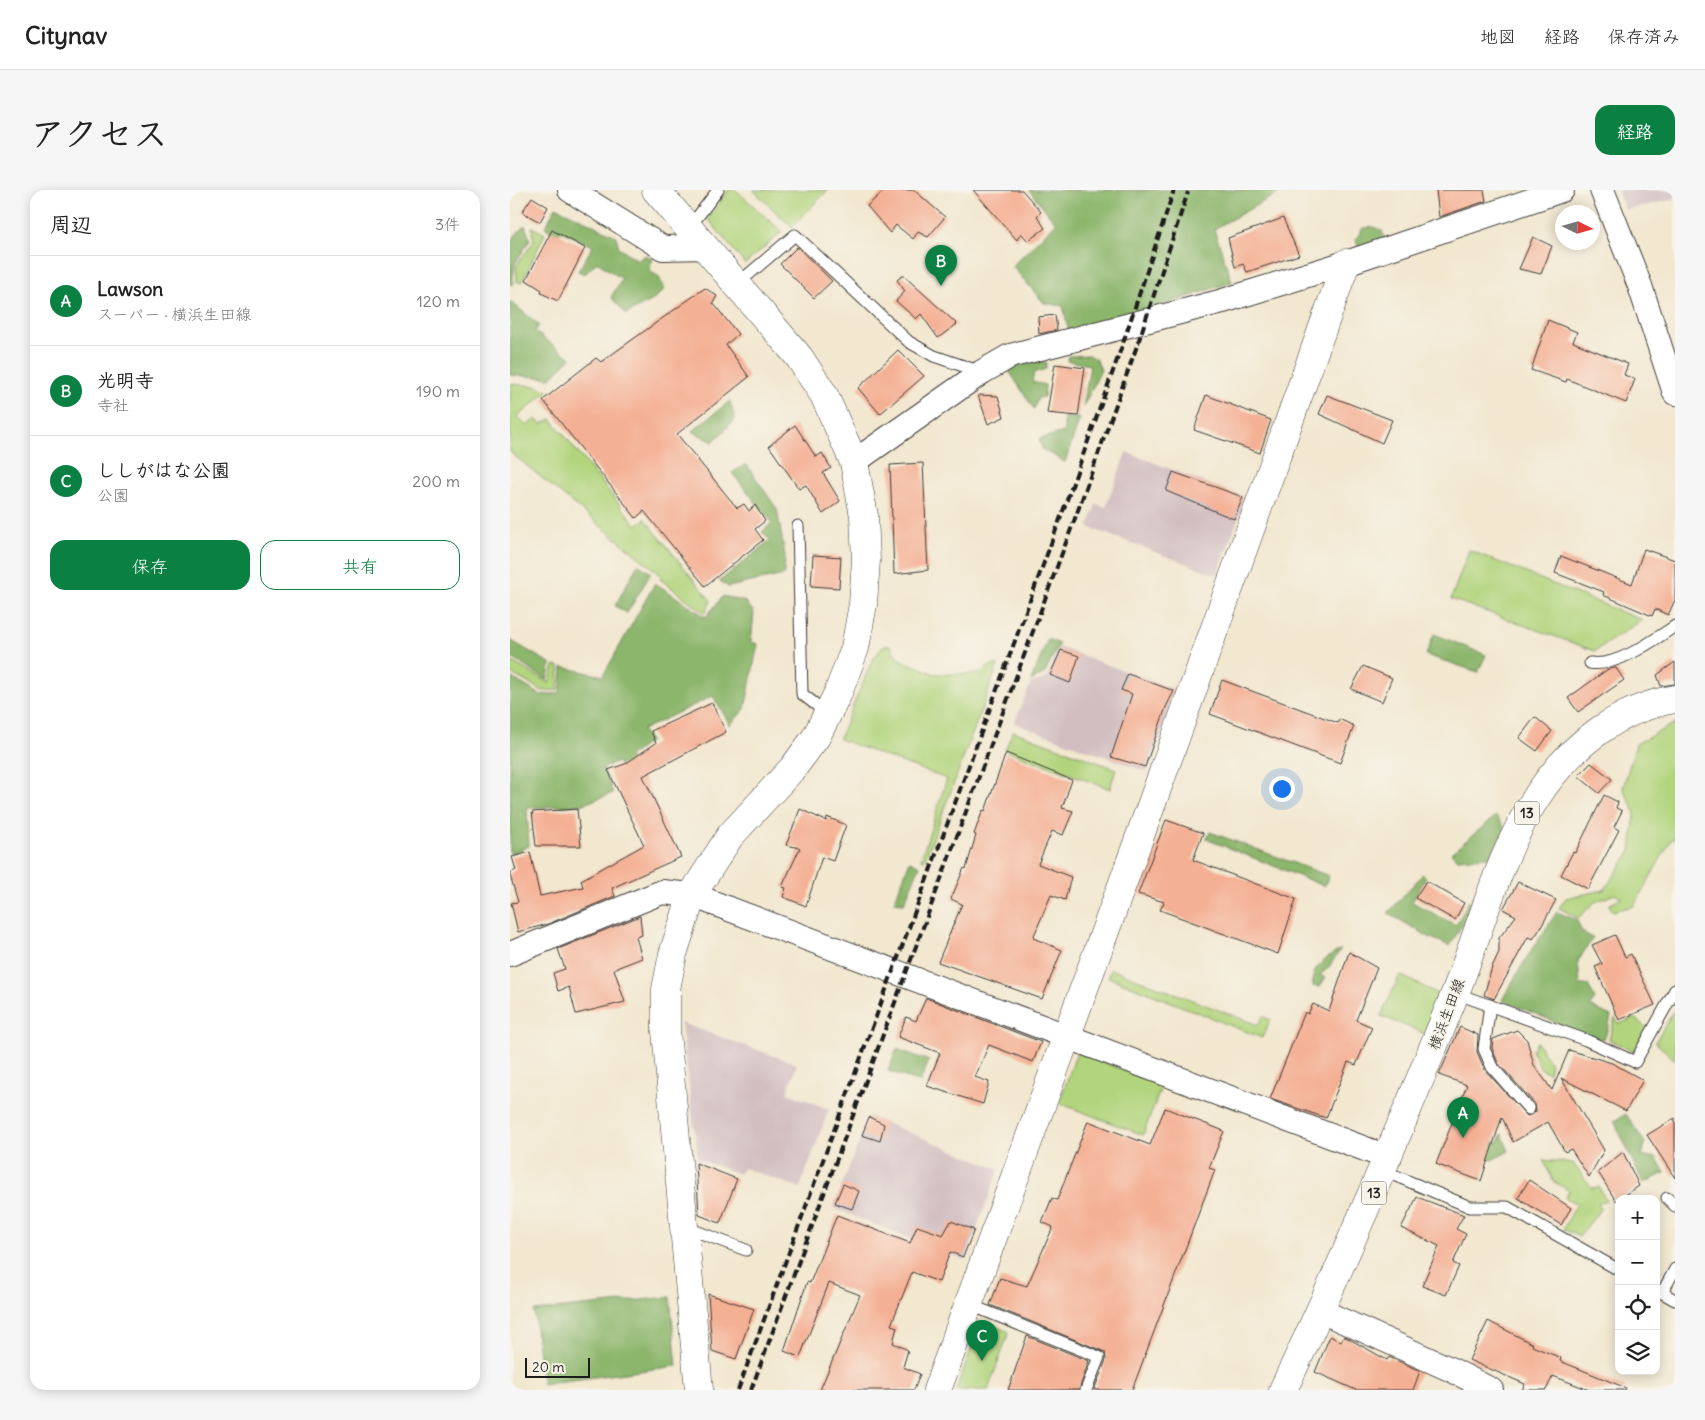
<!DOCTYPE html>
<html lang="ja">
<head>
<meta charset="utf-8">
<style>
  :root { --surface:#fff; --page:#f6f6f6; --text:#222; --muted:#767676; --line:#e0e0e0; --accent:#0b8043 }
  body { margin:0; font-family:Delius,"Klee One",sans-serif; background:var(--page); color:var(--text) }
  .controls { position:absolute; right:15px; bottom:15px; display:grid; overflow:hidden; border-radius:10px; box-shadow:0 2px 12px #0003 }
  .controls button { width:45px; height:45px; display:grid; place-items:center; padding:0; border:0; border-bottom:1px solid var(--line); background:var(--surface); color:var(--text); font:25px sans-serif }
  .compass { position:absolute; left:1045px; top:15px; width:45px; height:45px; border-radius:50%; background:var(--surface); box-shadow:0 2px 12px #0003; rotate:95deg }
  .scale { position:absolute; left:15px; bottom:12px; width:65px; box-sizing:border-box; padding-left:5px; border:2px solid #1c1c1c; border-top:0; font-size:14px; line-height:18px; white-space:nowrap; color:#1c1c1c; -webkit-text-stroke:4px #f7f3e8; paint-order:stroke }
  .you { position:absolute; left:771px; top:598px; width:18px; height:18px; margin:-12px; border:4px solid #fff; border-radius:50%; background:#1a73e8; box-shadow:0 0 0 8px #1a73e833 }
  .badge { display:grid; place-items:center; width:32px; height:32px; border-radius:50%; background:var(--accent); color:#fff; font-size:16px; font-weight:700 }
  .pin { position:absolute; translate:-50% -41px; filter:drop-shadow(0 1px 2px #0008) }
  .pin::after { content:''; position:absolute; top:26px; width:18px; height:15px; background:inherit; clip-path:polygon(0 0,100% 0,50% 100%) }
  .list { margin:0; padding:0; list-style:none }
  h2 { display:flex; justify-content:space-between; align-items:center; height:65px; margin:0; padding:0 20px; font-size:21px }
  h2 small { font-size:16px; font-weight:400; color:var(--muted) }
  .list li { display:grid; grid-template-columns:32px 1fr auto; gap:15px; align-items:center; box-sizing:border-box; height:90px; padding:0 20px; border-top:1px solid var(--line) }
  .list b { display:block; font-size:19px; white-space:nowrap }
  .list p { margin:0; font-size:16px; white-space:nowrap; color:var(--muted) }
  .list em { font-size:16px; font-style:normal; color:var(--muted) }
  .actions { display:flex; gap:10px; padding:15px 20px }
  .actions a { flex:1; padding:11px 0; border:1px solid var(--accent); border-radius:15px; text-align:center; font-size:18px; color:var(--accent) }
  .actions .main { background:var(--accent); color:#fff }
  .icon { flex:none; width:28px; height:28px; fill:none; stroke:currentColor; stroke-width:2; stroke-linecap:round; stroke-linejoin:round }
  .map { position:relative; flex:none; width:1165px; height:1200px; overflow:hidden; border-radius:15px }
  header { display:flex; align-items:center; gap:30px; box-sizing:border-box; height:70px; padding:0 25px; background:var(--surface); border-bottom:1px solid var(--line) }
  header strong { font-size:24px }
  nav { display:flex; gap:28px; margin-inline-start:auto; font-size:18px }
  .intro { display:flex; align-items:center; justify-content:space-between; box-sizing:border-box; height:120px; padding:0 30px }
  h1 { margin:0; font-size:35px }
  .button { padding:12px 22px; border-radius:15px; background:var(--accent); color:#fff; font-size:18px; font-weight:700 }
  main { display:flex; gap:30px; padding:0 30px }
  aside { flex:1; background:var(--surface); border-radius:15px; box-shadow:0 2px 12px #0003 }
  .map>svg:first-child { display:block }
  .industrial { fill:#d2bec1 }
  .green { fill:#b1d47c; stroke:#66784c }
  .forest { fill:#8cb66c; stroke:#546944 }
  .building { fill:#f4b094 }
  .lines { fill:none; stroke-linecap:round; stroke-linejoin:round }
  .service-casing { stroke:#3c3a37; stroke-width:13 }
  .minor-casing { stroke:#3c3a37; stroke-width:26 }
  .tertiary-casing { stroke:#3c3a37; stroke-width:29 }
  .primary-casing { stroke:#3c3a37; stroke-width:29 }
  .service { stroke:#fff; stroke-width:11 }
  .minor { stroke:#fff; stroke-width:24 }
  .tertiary { stroke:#fff; stroke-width:28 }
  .primary { stroke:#fff; stroke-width:28 }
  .rail { stroke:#1c1c1c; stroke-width:4; stroke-dasharray:8 4; stroke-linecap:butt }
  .labels { text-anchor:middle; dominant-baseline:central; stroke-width:4; stroke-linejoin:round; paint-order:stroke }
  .shield { fill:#f7f3e8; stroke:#5e5c59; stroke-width:1 }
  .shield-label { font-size:14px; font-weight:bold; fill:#1c1c1c }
  .street-label { font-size:15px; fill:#1c1c1c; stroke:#f7f3e8 }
</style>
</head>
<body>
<header>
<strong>Citynav</strong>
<nav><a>地図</a><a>経路</a><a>保存済み</a></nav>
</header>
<div class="intro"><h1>アクセス</h1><a class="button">経路</a></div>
<main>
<aside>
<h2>周辺<small>3件</small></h2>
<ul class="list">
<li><span class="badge">A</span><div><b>Lawson</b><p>スーパー · 横浜生田線</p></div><em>120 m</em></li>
<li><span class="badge">B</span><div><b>光明寺</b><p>寺社</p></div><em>190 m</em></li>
<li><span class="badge">C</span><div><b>ししがはな公園</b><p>公園</p></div><em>200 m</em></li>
</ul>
<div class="actions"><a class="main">保存</a><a>共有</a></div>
</aside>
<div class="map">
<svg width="1165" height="1200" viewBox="0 0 1165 1200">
  <rect width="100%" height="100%" fill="#f7f3e8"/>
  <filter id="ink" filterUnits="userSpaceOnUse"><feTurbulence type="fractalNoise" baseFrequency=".02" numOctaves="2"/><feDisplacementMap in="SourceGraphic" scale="10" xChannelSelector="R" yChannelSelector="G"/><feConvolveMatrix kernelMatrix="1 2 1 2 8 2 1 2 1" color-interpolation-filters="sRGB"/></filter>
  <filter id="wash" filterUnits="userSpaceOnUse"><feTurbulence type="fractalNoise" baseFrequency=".0096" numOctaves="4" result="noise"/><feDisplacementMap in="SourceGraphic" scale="20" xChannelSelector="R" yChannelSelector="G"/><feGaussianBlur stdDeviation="1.12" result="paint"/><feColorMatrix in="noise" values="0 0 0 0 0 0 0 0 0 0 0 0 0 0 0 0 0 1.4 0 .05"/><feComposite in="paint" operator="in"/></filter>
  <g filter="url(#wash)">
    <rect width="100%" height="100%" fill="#f2e7cf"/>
    <!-- industrial -->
    <g class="industrial">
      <polygon points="1107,0 1165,0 1165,9 1115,20"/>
      <polygon points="616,262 736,308 707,385 578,337 586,314 596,317"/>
      <polygon points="549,457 666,500 637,582 504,533 521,493 537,488"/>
      <polygon points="171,833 287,874 277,903 319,919 290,998 234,978 229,984 188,969"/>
      <polygon points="359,926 489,979 455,1070 323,1018"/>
    </g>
    <!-- green -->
    <g class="green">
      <polygon points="218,0 226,0 272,42 235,74 198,29"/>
      <polygon points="243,0 318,0 282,37"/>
      <polygon points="22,37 35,44 12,92 7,92 6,76 24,51"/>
      <polygon points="0,194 26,196 38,201 7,227 17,236 25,229 32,234 41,229 126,335 135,329 201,411 195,423 150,389 152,386 0,262"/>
      <polygon points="959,360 1132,430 1085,461 941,409"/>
      <polygon points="380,455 389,469 425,484 468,484 482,475 488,475 415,670 411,669 437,589 329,549 362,471 373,456"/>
      <polygon points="0,471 39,493 44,476 49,476 48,500 33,501 0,483"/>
      <polygon points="1165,533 1165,648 1161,650 1124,716 1103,721 1099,715 1111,708 1105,704 1085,712 1068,728 1049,718 1056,708 1094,700 1121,661 1125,622 1113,598 1126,554"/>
      <polygon points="503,541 606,579 600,599 495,560"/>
      <polygon points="601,779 748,835 753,826 760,830 752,848 598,787"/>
      <polygon points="890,785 930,805 916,844 871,826"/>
      <polygon points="1165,819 1165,870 1145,852"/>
      <polygon points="1105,828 1109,834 1124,828 1137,838 1123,862 1099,849"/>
      <polygon points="1027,852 1041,874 1039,883 1031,879 1022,860"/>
      <polygon points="567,862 652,895 633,945 549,913"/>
      <polygon points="1033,970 1063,973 1082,998 1089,997 1096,1010 1088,1013 1091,1019 1069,1047 1053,1039 1067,1014 1055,1008 1059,1000 1044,992"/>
      <polygon points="476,1132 499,1142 478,1200 446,1200 469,1137"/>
    </g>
    <!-- forest -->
    <g class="forest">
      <polygon points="519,0 774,0 704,39 722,92 612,129 559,142 553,116 534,113 502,76 546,33"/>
      <polygon points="46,17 106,46 109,58 128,70 136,65 142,69 139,81 148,86 155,99 143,110 116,124 101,107 112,89 87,72 75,84 68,81 83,56 51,41 46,47 35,37"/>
      <polygon points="15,35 20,50 4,75 3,94 0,95 0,51"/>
      <polygon points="864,37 872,41 876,52 849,61 846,49 853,38"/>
      <polygon points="0,111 29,135 25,142 61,168 41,188 0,185"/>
      <polygon points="579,165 586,169 591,180 573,217 580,175 557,171 559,166"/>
      <polygon points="514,172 536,172 536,179 524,183 522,192 535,195 534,207 528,208 524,219 499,181"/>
      <polygon points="220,211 225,230 203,252 182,241"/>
      <polygon points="554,227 570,228 555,272 532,259 529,249 554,242"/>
      <polygon points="236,274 267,319 275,366 274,385 218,397 210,391 260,350 252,342 262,332 222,283"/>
      <polygon points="128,374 141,383 117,423 105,416"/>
      <polygon points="145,393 196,427 213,406 236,412 244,423 241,452 248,454 235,519 220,535 203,506 132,540 140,551 119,567 132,586 118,592 108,572 93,578 103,603 71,615 17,618 19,656 0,664 0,487 31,505 50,503 52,477 93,486"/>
      <polygon points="924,444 976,465 968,482 916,465"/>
      <polygon points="538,449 549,454 535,483 521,491"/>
      <polygon points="0,450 41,474 37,490 0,467"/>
      <polygon points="986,626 995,638 980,667 948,669 941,663"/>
      <polygon points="700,642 819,686 814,696 696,649"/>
      <polygon points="400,671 410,676 394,713 384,712"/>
      <polygon points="913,684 916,687 902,712 946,735 959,711 964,714 940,756 919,747 878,723"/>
      <polygon points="1047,722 1067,730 1072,742 1083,748 1068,771 1070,795 1078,795 1085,809 1080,816 1101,826 1095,848 1088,850 992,810 1017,767"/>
      <path d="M831,759L819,777L810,785L815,788L810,797L803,796C800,776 816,769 831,759Z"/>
      <polygon points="387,859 419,871 410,892 378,881"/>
      <polygon points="1116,924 1135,953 1132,967 1146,967 1155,983 1133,993 1104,931"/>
      <polygon points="992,944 999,961 982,970 975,967 983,951 988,953"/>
      <polygon points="160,1107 167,1176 32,1194 24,1121"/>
    </g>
    <g id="blocks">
      <!-- building -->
      <g class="building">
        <polygon points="375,0 404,0 435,27 418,47 408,42 403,49 386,35 380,43 357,16"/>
        <polygon points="463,0 512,0 531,22 527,26 535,38 518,51 511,43 507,50"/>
        <polygon points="926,0 974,0 976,11 929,27"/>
        <polygon points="22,7 38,17 30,32 12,22"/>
        <polygon points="773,28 789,65 737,82 733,74 725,77 718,48"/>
        <polygon points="42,40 75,58 48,111 31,103 32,100 16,90"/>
        <polygon points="1023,47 1042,56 1031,84 1009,79"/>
        <polygon points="287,57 322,91 304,108 270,74"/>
        <polygon points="393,85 426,115 447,134 428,148 411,124 406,129 386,111 395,101 387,90"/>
        <polygon points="195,98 207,106 203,113 228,144 216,155 239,187 167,244 227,318 234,314 239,321 245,315 255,331 245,339 253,350 195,396 134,321 126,328 33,210 86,168 91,172"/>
        <polygon points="545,125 547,140 529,144 528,127"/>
        <polygon points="1038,130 1067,142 1063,152 1118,174 1114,185 1125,189 1116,213 1057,189 1056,192 1021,180"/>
        <polygon points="388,160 414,186 370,224 348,198"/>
        <polygon points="545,174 575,178 568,226 537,223"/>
        <polygon points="468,205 488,206 494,227 478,234"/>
        <polygon points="696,205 761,230 750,263 684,240"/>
        <polygon points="817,205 882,230 872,253 809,224"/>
        <polygon points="285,235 306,267 312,263 321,278 313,283 330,311 313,324 296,295 289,299 259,256"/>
        <polygon points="413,273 418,380 384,384 380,275"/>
        <polygon points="663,282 733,307 724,329 656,301"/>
        <polygon points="1134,359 1165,370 1165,410 1158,425 1145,419 1142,426 1093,405 1094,402 1045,383 1051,366 1122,394"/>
        <polygon points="303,365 331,367 329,398 301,396"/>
        <polygon points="551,460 569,466 560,493 540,485"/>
        <polygon points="1165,472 1165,494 1151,496 1147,485"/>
        <polygon points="853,476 882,488 872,512 841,499"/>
        <polygon points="1106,478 1114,490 1068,522 1058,508 1098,479"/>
        <polygon points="618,484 664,501 656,517 635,577 601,567 622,504 611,500"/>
        <polygon points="712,490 828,533 829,529 844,536 830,573 700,524"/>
        <polygon points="202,513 216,542 133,586 171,667 102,698 105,706 38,734 8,742 1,713 8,712 0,685 0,683 6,680 2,667 20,662 30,706 73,697 71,690 134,655 98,580 115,574 146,553 141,541"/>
        <polygon points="1025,527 1042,541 1027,561 1009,548"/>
        <polygon points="496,563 562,590 552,618 563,621 553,645 542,641 528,674 561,687 555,710 541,705 523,748 552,760 532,809 428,772 452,714 441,709 454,678 456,679 466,645 464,644 473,620 475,621"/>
        <polygon points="1081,573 1102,589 1089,603 1068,586"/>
        <polygon points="1094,605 1108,612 1106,618 1112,621 1104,637 1109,640 1078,699 1051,685 1063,662 1065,663"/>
        <polygon points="67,619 71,656 26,656 22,622"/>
        <polygon points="290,619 316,631 317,627 336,635 323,671 312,667 296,716 273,707 276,698 272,697 290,658 276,655"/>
        <polygon points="656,630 693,643 683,670 786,709 768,764 650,720 654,712 628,704"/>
        <polygon points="916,691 954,713 945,730 905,708"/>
        <polygon points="1008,692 1046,710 1030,739 1023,749 1018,747 984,809 974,805 982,777 989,762 989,748 1006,726 993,719"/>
        <polygon points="130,726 132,745 126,747 132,768 104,779 115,812 66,824 59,797 48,801 43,783 55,779 48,759"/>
        <polygon points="1105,745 1115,767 1121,764 1145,815 1109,830 1085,777 1092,774 1082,755"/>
        <polygon points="839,762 867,778 846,830 862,837 846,875 838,872 816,928 760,909 795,822 798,824 803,814 819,821"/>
        <polygon points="416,808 531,852 523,872 479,855 465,887 479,892 473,914 417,896 430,863 388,847 396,827 406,831"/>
        <polygon points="950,837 968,845 967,862 975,880 1017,926 1026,922 1025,914 988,873 982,858 983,849 1007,840 1017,850 1024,875 1042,900 1059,860 1102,873 1133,890 1116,921 1051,888 1094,960 1079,987 1061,959 1055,962 1038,932 1003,952 992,927 971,991 926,974 957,895 929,885"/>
        <polygon points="655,918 714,941 699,978 705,980 622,1200 584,1200 596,1170 595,1162 480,1115 490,1088 517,1096 543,1037 532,1032 542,1008 547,1010 578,931 640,955"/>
        <polygon points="359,927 374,934 370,951 352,945"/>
        <polygon points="1165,928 1165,988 1137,945"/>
        <polygon points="1113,962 1129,996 1106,1011 1088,982"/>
        <polygon points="186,973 227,989 210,1033 189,1025"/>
        <polygon points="1019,990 1061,1018 1051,1035 1008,1008"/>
        <polygon points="333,994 349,1001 342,1019 325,1013"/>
        <polygon points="907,1007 954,1025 946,1039 956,1044 943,1073 949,1076 936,1105 912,1096 929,1056 891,1038"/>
        <polygon points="327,1025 400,1053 407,1036 433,1045 441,1031 464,1040 453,1067 440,1062 429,1092 402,1082 381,1135 387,1137 383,1153 398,1160 393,1177 410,1184 404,1200 310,1200 350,1105 319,1093 290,1167 274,1161 297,1092 300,1093"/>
        <polygon points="198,1104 244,1119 226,1169 202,1161"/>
        <polygon points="978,1131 1023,1154 1022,1156 1051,1168 1050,1171 1116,1198 1115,1200 1079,1200 1043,1186 1036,1200 1012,1200 1015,1194 959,1170"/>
        <polygon points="517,1146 579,1171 569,1200 498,1200"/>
        <polygon points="820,1146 831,1152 834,1146 877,1170 879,1167 910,1181 903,1200 846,1200 805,1182"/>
      </g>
    </g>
  </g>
  <g filter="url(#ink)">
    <use href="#blocks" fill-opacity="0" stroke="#3c3a37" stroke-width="1"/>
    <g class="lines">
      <defs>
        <g id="service">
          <polyline points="179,38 208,0"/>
          <polyline points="226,95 285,45 399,152 424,166 471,182"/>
          <polyline points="288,336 292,504 318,524"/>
          <path d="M1080,473C1106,478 1144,450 1165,436"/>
          <polyline points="945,803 1076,850 1125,872 1165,800"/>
          <polyline points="980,815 974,859 982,877 1019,919"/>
          <polyline points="874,981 960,1017 997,1017 1109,1080"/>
          <polyline points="1157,1008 1165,1016"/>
          <polyline points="175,1037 236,1060"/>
          <polyline points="1147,1100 1165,1110"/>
          <polyline points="1152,1103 1165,1079"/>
          <polyline points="458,1114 589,1167 576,1200"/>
        </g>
        <g id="minor">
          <polyline points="60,0 153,58 195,57"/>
          <polyline points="1092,0 1130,96 1165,203"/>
          <polyline points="344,272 472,182 500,166 713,111 836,73 1052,0"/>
          <polyline points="0,764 152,702 182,705 879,968"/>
          <polyline points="811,1121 944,1181 981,1200"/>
        </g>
        <g id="tertiary">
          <polyline points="146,0 289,167 314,205 344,272 354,326 356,370 353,414 345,458 328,503 306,547 283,578 220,646 182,705 163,764 156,799 156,841 189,1200"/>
          <polyline points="427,1200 642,613 836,73"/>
        </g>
        <path id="primary" d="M773,1200C834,1072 889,942 942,811C971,740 988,662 1032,599C1063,554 1110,518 1165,509"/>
      </defs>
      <!-- service casing -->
      <use href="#service" class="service-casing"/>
      <!-- minor casing -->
      <use href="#minor" class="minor-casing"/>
      <!-- tertiary casing -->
      <use href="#tertiary" class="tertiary-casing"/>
      <!-- primary casing -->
      <use href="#primary" class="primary-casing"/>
      <!-- service -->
      <use href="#service" class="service"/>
      <!-- minor -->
      <use href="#minor" class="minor"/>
      <!-- tertiary -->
      <use href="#tertiary" class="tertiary"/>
      <!-- primary -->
      <use href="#primary" class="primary"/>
      <!-- rail -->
      <g class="rail">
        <polyline points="228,1200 553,321 612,156 664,0"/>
        <polyline points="241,1200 567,323 628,153 678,2"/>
      </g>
    </g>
  </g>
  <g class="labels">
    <!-- shield labels -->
    <g class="shield">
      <rect x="1004.5" y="611.5" width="25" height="23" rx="4"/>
      <rect x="851.5" y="991.5" width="25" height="23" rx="4"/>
    </g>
    <g class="shield-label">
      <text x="1017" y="623">13</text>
      <text x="864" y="1003">13</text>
    </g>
    <!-- street labels -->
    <g class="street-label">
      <text transform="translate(936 824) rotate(-69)">横浜生田線</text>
    </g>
  </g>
</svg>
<div class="controls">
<button>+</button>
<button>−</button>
<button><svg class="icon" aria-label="locate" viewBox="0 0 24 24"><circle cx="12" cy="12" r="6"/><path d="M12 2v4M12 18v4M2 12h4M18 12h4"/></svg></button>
<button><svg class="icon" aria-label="layers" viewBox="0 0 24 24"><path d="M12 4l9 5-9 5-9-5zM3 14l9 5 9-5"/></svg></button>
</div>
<svg class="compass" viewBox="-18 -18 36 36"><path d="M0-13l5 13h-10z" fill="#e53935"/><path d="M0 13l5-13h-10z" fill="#767676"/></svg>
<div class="scale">20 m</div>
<div class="you"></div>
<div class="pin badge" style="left:953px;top:948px">A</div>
<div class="pin badge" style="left:431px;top:96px">B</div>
<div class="pin badge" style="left:472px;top:1171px">C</div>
</div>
</main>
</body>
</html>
